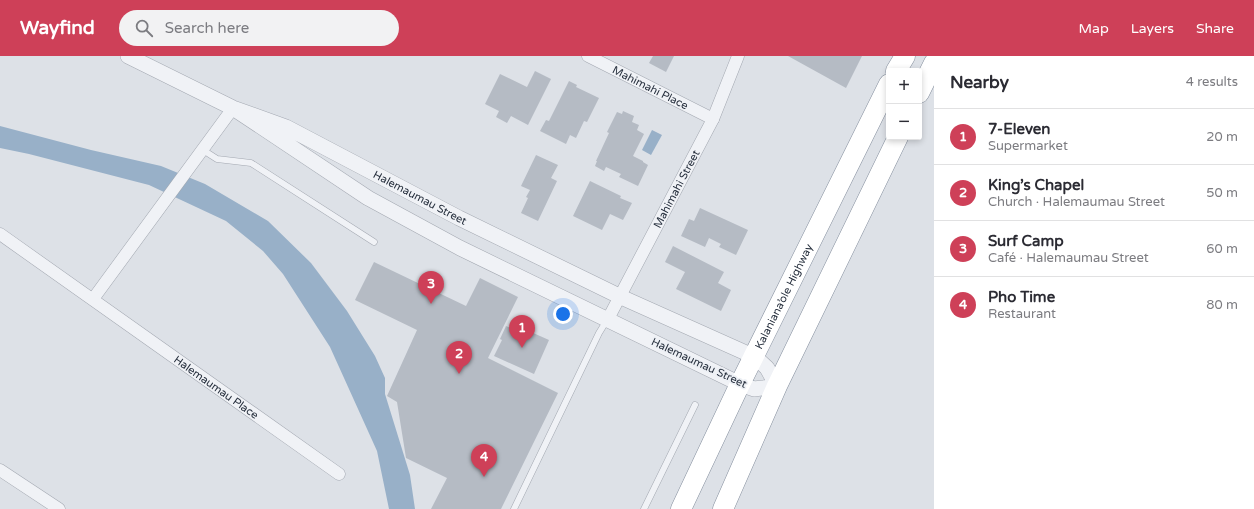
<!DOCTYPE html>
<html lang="en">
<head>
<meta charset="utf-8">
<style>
  :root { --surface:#fff; --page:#f2f2f3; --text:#2b2b33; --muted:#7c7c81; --line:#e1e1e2; --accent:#ce4058 }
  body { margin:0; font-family:"Varela Round",sans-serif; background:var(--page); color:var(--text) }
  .controls { position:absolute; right:12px; top:12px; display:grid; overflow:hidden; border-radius:4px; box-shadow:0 2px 6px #0003 }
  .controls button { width:36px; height:36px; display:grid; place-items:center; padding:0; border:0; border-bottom:1px solid var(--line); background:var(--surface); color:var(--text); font:20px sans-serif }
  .you { position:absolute; left:563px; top:258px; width:14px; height:14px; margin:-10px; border:3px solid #fff; border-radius:50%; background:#1a73e8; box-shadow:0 0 0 6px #1a73e833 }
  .badge { display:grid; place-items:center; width:26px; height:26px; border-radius:50%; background:var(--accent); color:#fff; font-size:13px; font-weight:700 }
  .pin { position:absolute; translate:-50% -33px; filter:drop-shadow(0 1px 2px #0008) }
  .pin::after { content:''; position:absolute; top:21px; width:14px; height:12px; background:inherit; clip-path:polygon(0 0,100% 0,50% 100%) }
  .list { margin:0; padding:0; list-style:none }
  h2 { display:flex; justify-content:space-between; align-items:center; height:52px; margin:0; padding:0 16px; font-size:17px }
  h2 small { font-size:13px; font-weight:400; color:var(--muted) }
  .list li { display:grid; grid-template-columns:26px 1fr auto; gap:12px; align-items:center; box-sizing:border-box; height:56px; padding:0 16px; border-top:1px solid var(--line) }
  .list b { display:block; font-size:15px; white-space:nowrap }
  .list p { margin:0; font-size:13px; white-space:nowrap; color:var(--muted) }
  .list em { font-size:13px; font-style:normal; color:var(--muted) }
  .icon { flex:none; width:22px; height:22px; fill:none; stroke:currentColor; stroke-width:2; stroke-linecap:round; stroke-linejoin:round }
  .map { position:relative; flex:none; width:934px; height:453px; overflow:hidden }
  header { display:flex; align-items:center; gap:24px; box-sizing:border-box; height:56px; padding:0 20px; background:var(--accent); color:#fff }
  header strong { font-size:19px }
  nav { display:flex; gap:22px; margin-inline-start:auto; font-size:14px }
  .search { width:280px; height:36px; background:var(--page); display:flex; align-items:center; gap:10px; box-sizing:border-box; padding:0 14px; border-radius:22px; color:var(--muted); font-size:15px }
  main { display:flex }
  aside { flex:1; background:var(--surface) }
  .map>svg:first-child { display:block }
  .water { fill:#98b0c8 }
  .building { fill:#b5bbc4 }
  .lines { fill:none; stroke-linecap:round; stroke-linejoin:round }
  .service-casing { stroke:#a3a8b1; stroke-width:7 }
  .minor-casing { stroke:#a3a8b1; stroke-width:13 }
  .tertiary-casing { stroke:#a3a8b1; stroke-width:16 }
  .trunk-casing { stroke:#858f9e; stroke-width:21 }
  .service { stroke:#f0f2f6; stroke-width:6 }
  .minor { stroke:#f0f2f6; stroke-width:12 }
  .tertiary { stroke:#f0f2f6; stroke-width:15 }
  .trunk { stroke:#fff; stroke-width:20 }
  .labels { text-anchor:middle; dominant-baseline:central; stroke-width:3.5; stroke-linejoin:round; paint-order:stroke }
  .street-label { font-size:11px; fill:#27303e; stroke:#edf0f5 }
</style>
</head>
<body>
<header>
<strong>Wayfind</strong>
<div class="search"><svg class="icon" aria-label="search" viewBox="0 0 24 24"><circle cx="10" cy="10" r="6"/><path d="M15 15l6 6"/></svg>Search here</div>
<nav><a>Map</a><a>Layers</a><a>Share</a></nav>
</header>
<main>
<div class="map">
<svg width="934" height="453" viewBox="0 0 934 453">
  <rect width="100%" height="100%" fill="#dde1e7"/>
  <!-- water -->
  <g class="water">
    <polygon points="0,70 91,94 161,110 205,128 268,165 311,207 347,255 375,300 385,322 385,338 410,419 415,453 389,453 377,395 330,291 283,218 263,195 226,165 149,129 29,98 0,92"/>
    <polygon points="652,74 662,79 651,99 642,94"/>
  </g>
  <!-- building -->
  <g class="building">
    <polygon points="653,0 674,0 666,16 649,7"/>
    <polygon points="788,0 862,0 846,32"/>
    <polygon points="535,15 551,23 528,69 511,60 507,67 496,61 499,55 485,48 500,18 527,31"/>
    <polygon points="569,25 577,29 576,31 599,42 587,66 584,65 576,82 570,79 566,88 540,75 546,64 549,65"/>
    <polygon points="623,55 634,60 632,66 639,69 637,74 644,78 633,100 643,105 643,106 648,109 638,130 619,121 621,118 606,111 604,115 595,110 597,105 596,105 609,77 607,76 617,56 622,58"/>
    <polygon points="536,99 558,109 551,122 557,125 538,165 521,157 528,142 526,141 530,134 521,130"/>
    <polygon points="590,125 621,140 620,142 632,147 623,164 610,158 602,174 573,160"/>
    <polygon points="700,152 748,174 736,199 719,191 721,188 709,182 705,191 681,180 689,163 694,165"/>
    <polygon points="673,190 724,216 718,227 731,234 721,255 676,233 685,216 665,206"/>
    <polygon points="374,206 466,250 480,222 518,241 488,302 558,337 501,453 431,453 447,422 406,402 397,346 387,340 417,274 355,244"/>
    <polygon points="506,270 520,276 522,272 549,284 534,318 494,300 502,284 500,283"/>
  </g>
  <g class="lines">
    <defs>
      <g id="service">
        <polyline points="203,94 217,103 251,107 374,186"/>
        <polyline points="514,453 599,277 607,264"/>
        <polyline points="644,453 695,349"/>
      </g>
      <g id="minor">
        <path id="s1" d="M588,0L713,63"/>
        <path id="s2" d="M0,178L339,418"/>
        <polyline points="93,243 233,52"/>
        <path id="s3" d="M608,263L713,63L738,0"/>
        <polyline points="0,414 59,453"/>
      </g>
      <g id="tertiary">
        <path id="s4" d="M128,0L233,52L286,71L459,162L621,241L755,301L767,312L777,330L754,333L740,328L460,192L368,142L233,52"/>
      </g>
      <g id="trunk">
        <polyline points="896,15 905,0"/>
        <polyline points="919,37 934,7"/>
        <path id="s5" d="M681,453L740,328L889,28"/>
        <polyline points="723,453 777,330 898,81"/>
      </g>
    </defs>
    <!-- service casing -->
    <use href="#service" class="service-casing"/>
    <!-- minor casing -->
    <use href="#minor" class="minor-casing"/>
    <!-- tertiary casing -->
    <use href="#tertiary" class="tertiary-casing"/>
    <!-- trunk casing -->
    <use href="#trunk" class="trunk-casing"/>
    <!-- service -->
    <use href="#service" class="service"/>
    <!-- minor -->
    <use href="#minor" class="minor"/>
    <!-- tertiary -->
    <use href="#tertiary" class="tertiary"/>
    <!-- trunk -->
    <use href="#trunk" class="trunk"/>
  </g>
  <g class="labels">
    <!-- street labels -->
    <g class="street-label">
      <text stroke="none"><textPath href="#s1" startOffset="70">Mahimahi Place</textPath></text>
      <text stroke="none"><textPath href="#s3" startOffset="147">Mahimahi Street</textPath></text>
      <text stroke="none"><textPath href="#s4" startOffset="325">Halemaumau Street</textPath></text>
      <text stroke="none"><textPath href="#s5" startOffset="236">Kalaniana’ole Highway</textPath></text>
      <text transform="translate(699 307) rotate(25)">Halemaumau Street</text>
      <text stroke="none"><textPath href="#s2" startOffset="265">Halemaumau Place</textPath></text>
    </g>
  </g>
</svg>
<div class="controls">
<button>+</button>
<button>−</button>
</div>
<div class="you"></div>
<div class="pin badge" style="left:522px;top:292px">1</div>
<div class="pin badge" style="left:459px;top:318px">2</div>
<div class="pin badge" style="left:431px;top:248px">3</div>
<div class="pin badge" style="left:484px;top:421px">4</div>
</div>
<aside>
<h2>Nearby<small>4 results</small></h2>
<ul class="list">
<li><span class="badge">1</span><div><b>7-Eleven</b><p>Supermarket</p></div><em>20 m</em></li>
<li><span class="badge">2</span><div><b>King’s Chapel</b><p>Church · Halemaumau Street</p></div><em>50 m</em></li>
<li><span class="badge">3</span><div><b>Surf Camp</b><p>Café · Halemaumau Street</p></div><em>60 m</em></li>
<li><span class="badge">4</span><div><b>Pho Time</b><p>Restaurant</p></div><em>80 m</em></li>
</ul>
</aside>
</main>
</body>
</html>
